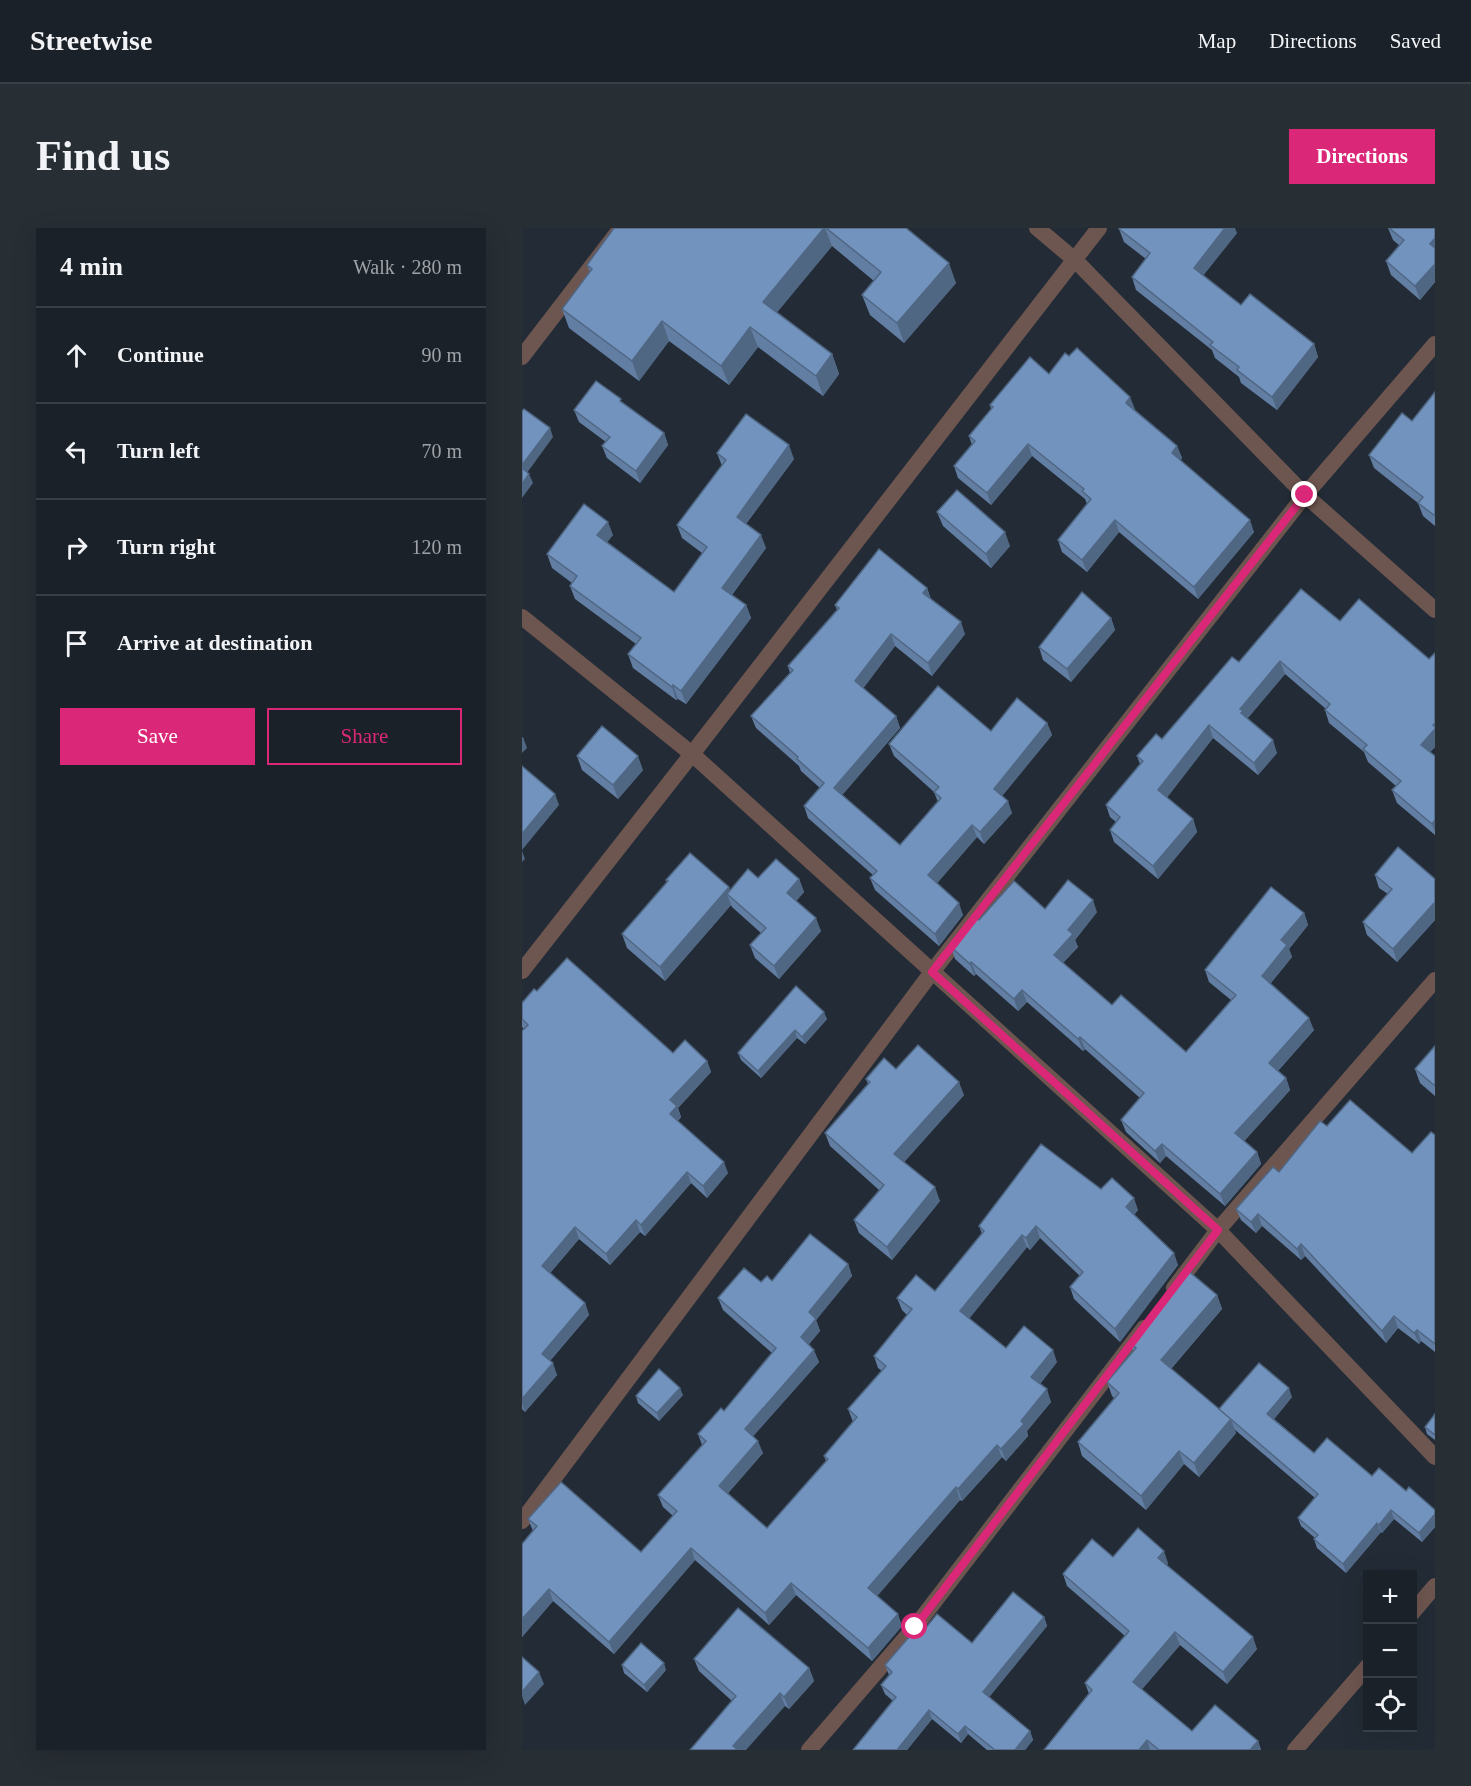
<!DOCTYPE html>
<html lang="en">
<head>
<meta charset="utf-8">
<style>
  :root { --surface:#1a2128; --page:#272e34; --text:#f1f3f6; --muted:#9fa3a8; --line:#383e45; --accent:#db2777 }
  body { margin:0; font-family:Georgia,serif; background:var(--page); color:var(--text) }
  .controls { position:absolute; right:18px; bottom:18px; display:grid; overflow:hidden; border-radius:0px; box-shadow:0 6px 24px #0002 }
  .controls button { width:54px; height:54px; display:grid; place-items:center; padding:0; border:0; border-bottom:2px solid var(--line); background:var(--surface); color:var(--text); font:30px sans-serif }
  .stop { position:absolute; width:18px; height:18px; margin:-14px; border:4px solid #db2777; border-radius:50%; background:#fff }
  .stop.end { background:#db2777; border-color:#fff; box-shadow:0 2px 6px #0008 }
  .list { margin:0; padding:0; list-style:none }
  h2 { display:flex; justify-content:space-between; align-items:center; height:78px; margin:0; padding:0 24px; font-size:26px }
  h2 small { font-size:20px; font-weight:400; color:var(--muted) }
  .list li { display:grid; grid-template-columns:39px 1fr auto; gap:18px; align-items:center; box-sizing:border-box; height:96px; padding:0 24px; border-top:2px solid var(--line) }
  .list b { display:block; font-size:22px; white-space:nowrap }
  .list em { font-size:20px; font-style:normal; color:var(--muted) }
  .actions { display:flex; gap:12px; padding:18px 24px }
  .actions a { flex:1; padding:14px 0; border:2px solid var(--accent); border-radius:0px; text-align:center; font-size:21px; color:var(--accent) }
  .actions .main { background:var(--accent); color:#fff }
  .icon { flex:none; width:33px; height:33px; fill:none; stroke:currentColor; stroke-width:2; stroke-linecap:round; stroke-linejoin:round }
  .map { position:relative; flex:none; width:913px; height:1522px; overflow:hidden; border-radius:0px }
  header { display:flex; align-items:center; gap:36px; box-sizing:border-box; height:84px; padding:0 30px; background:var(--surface); border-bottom:2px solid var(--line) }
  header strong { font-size:28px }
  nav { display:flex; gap:33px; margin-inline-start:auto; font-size:21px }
  .intro { display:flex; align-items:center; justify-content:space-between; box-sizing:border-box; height:144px; padding:0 36px }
  h1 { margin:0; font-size:42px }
  .button { padding:15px 27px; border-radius:0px; background:var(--accent); color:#fff; font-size:21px; font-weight:700 }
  main { display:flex; gap:36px; padding:0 36px }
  aside { flex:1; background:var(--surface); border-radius:0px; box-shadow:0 6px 24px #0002 }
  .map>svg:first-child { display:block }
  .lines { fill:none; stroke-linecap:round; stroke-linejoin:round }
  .minor { stroke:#6e5650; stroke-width:16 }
  .tertiary { stroke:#6e5650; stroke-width:16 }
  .wall { fill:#627ea3 }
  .shaded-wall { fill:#506784 }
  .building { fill:#7293bd; stroke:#506784; stroke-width:1.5 }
  .route { stroke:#db2777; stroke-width:8 }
</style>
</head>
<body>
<header>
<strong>Streetwise</strong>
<nav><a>Map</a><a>Directions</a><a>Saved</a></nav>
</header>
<div class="intro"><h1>Find us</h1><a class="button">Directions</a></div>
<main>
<aside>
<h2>4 min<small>Walk · 280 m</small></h2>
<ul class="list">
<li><svg class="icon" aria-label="ahead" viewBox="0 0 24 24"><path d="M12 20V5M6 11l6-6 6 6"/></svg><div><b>Continue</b></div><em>90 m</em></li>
<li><svg class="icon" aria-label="left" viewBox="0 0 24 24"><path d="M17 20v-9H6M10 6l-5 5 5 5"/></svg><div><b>Turn left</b></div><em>70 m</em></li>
<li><svg class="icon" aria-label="right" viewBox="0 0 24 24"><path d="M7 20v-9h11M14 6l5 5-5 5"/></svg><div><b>Turn right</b></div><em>120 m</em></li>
<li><svg class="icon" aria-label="arrive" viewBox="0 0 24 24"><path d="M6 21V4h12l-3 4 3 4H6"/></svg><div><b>Arrive at destination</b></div></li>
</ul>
<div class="actions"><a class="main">Save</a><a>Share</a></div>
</aside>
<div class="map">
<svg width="913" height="1522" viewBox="0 0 913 1522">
  <rect width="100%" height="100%" fill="#232c36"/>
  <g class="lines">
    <!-- minor -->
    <g class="minor">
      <polyline points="0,129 99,0"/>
      <polyline points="0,389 170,526 696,1002 913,1229"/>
      <polyline points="0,743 170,526 577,0"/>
      <polyline points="652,1060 696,1002 913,752"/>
      <polyline points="0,1293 410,744 783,267 913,116"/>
      <polyline points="890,1385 913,1358"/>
      <polyline points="287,1522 393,1399 622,1100"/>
      <polyline points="773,1522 846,1438"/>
    </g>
    <!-- tertiary -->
    <polyline class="tertiary" points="515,0 553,32 783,267 913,382"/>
  </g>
  <!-- wall -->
  <g class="wall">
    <polygon points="92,0 384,0 434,55 382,115 348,87 340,67 352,53 310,18 255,84 310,126 317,146 301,168 236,119 207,157 147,113 117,153 47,100 40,81 68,44 65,37"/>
    <polygon points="866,0 913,0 913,54 898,72 869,47 864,33 878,18 871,12"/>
    <polygon points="597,1 715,5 681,47 719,77 792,116 796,129 755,182 719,155 717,149 693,130 690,122 614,62 610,49 624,31 602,14"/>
    <polygon points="527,146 613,181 612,182 655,218 660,230 658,232 732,304 676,371 597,304 565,344 540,324 536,312 565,276 563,271 510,228 469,277 436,250 432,238 450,217 447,208 469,181 468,177"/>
    <polygon points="913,164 913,298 901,288 896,275 852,240 847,227 890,193"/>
    <polygon points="100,174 142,205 146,217 118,255 85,230 80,218 84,214 57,194 52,182"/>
    <polygon points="195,225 272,231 224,296 244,320 210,367 224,377 229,390 164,476 156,471 154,472 111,440 106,426 114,416 53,371 48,358 50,355 30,340 25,326 91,307 85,314 152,364 180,325 160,310 155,297 200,238"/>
    <polygon points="415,284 488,318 469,340 421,298"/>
    <polygon points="405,360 409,371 443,406 410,448 373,418 341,460 374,488 378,500 320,567 378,617 416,574 412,564 372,528 367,516 469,503 525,495 530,507 480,568 490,585 462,616 455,609 415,655 441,687 417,718 353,662 348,650 351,647 286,590 282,578 298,560 279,543 277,538 234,500 229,488 268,445 266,438 315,382 313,377"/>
    <polygon points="589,390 593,402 549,454 521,432 517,419"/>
    <polygon points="818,393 907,431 913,425 913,519 908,524 913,528 913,607 875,575 870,562 874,558 846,534 842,524 807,495 803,482 804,481 763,446 725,491 755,525 736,547 691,510 645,569 671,591 675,604 636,651 592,614 588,602 594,594 588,589 584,577 618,536 615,528 640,511 717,434"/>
    <polygon points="55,528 121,542 96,571 60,542"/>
    <polygon points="853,647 913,651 913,692 875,734 845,707 841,694 866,666 857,660"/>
    <polygon points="236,650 277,651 282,664 274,673 299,703 257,751 233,730 228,717 239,705 210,679 209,677 143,753 105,720 100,706 145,655 144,652 208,662"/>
    <polygon points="523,681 575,684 553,712 556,719 541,735 590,777 664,824 709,772 687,754 683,742 782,685 786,697 767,721 770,729 748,756 792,802 756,843 764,850 768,862 722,913 735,924 739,936 703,978 644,928 638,935 604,904 599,892 618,870 563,821 561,823 505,774 496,783 454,746 452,748 433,731 429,719 457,692"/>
    <polygon points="274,758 305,791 283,816 275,810 239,850 219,832 216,825"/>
    <polygon points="15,763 151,825 185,833 189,844 156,880 159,889 156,893 206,945 185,970 169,955 123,1008 118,1004 88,1037 57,1011 28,1045 63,1075 67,1087 28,1133 35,1147 3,1184 0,1181 0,803 2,801 0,799 0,775"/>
    <polygon points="913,818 913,868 898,855 893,841"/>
    <polygon points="374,841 442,867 382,934 418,973 370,1032 337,1005 332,992 357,962 308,918 303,905 346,856 344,851"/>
    <polygon points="805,898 890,925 913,907 913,1124 899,1113 897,1116 876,1100 864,1115 783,1028 779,1032 740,998 734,1005 719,992 714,981 757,944"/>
    <polygon points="579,961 616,982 612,987 656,1037 598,1114 552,1071 548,1059 558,1048 518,1010 508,1022 505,1019 447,1090 484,1120 535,1134 518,1156 529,1174 505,1203 506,1208 484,1233 480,1229 440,1273 438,1272 355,1368 380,1398 350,1433 274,1367 247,1397 173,1332 92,1426 31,1373 0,1409 11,1303 6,1291 119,1324 151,1288 141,1279 136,1267 180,1217 176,1206 202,1183 250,1125 201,1082 196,1070 239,1054 250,1053 326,1036 330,1048 294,1092 298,1103 287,1116 297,1134 231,1208 241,1225 206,1265 245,1300 304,1233 302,1228 331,1194 326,1181 360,1143 356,1140 352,1128 385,1087 380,1082 375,1070 413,1063 460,1006 457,998"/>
    <polygon points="695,1067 700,1081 649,1141 697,1181 770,1169 752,1191 792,1225 850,1248 884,1263 913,1282 913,1299 900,1314 872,1291 860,1305 859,1304 824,1345 795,1320 792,1311 793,1310 779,1298 776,1290 793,1270 712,1201 714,1205 677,1249 662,1236 624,1282 560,1228 556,1214 592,1170 590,1168 585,1154 611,1123 608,1114"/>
    <polygon points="161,1167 137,1193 116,1175 114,1168"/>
    <polygon points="913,1186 913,1212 905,1206 903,1199"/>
    <polygon points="591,1329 646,1335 645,1337 735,1421 705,1456 658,1417 620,1461 670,1503 736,1513 739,1522 522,1522 567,1466 563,1455 603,1408 545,1358 541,1346"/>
    <polygon points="522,1389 525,1398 467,1469 508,1503 511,1512 503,1522 465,1522 446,1506 439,1515 410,1491 385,1522 331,1522 371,1473 363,1466 359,1457 367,1447 363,1437 398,1407 450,1415"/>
    <polygon points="172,1431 287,1440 292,1453 267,1481 263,1478 210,1473 177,1443"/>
    <polygon points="100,1437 144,1442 125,1464 102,1445"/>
  </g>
  <!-- shaded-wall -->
  <g class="shaded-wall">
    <polygon points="302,0 303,0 310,18 248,93 241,74"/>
    <polygon points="703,0 713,0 715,5 677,53 672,40"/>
    <polygon points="913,10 913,29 908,16"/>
    <polygon points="427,35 434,55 382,115 375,95"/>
    <polygon points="913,36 913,54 898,72 893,58"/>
    <polygon points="140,93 147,113 117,153 110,133"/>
    <polygon points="228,99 236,119 207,157 199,138"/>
    <polygon points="792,116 796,129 755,182 750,169"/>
    <polygon points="310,126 317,146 301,168 294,148"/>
    <polygon points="608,169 613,181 608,187 604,175"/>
    <polygon points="28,200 31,209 2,249 0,243 0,237"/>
    <polygon points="142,205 146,217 118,255 114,243"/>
    <polygon points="506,216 510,228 469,277 465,265"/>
    <polygon points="267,217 272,231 219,302 215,289"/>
    <polygon points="655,218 660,230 654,237 650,225"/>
    <polygon points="7,246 11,255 0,270 0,256"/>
    <polygon points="593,292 597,304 565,344 560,332"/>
    <polygon points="728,292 732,304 676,371 672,359"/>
    <polygon points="86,294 91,307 80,321 75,307"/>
    <polygon points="483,304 488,318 469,340 464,326"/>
    <polygon points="239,307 244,320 205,373 200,360"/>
    <polygon points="405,360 409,372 401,365"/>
    <polygon points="224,377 229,390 164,476 159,463"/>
    <polygon points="589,390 593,402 549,454 545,441"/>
    <polygon points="439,394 443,406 410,448 406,435"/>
    <polygon points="369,406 373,418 338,465 333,453"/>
    <polygon points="758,433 763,446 724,492 719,485 718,481"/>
    <polygon points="151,457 156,471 154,472 150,459"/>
    <polygon points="374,488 378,500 316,572 312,560"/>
    <polygon points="525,495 530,507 476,573 472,561"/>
    <polygon points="913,495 913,519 904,529 899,517"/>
    <polygon points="687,497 691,510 641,575 636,562"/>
    <polygon points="0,509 1,509 5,520 0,525"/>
    <polygon points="751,512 755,525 736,547 732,535"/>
    <polygon points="116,528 121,542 96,571 91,557"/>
    <polygon points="33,566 37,577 0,622 0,606"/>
    <polygon points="486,573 490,585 462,616 458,604"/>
    <polygon points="671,591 675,604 636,651 631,638"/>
    <polygon points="913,592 913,604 910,596"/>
    <polygon points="450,597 455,609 411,660 406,647"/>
    <polygon points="0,623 3,631 0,634"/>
    <polygon points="277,651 282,664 270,678 265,665"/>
    <polygon points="207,659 212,672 205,666 209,677 143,753 138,739"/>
    <polygon points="571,672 575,684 553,712 556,719 537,739 532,727 546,702"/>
    <polygon points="913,674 913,692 875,734 871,721"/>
    <polygon points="437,675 441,687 417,718 413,706"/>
    <polygon points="782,685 786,697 767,721 770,729 745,760 740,748 759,712"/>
    <polygon points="294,690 299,703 257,751 252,738"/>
    <polygon points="449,734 454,746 452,748 448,736"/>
    <polygon points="500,762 505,774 496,783 492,771"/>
    <polygon points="302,784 305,791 283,816 280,809"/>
    <polygon points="787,790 792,802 752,847 747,835"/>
    <polygon points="273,802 275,810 239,850 236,843"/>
    <polygon points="558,809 563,821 561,823 556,811"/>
    <polygon points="185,833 189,844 156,880 159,889 152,897 148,886 148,872"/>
    <polygon points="764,850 768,862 718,918 713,905"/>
    <polygon points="437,854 442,867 377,940 372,926"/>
    <polygon points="640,916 644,928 638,935 633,923"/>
    <polygon points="735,924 739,936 703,978 698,966"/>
    <polygon points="202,934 206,945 185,970 181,958"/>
    <polygon points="165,944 169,955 123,1008 119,997"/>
    <polygon points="413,959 418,973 370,1032 365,1019"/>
    <polygon points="612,970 616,982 608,991 604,979"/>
    <polygon points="736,986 740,998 734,1005 729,994"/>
    <polygon points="114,992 118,1004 88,1037 84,1026"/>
    <polygon points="514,998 518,1010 508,1022 504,1010"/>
    <polygon points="53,999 57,1011 24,1050 20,1038"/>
    <polygon points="500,1007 505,1019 443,1096 438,1083"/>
    <polygon points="779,1016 783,1028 779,1032 775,1021"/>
    <polygon points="652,1025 656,1037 598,1114 593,1101"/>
    <polygon points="326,1036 330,1048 294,1092 298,1103 283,1121 279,1109 287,1084"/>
    <polygon points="695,1067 700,1081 644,1146 639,1132"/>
    <polygon points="63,1075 67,1087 24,1137 20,1126"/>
    <polygon points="872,1088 876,1100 864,1115 860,1103"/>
    <polygon points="895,1102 899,1113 897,1116 892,1105"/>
    <polygon points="292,1122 297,1134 227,1213 223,1201"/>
    <polygon points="531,1122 535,1134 514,1161 509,1149"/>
    <polygon points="31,1135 35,1147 3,1184 0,1175 0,1171"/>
    <polygon points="158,1160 161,1167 137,1193 135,1185"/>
    <polygon points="767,1160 770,1169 749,1195 745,1186"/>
    <polygon points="525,1161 529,1174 505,1203 506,1208 484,1233 479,1221 499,1193"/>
    <polygon points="709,1191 714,1205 677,1249 672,1235"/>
    <polygon points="236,1213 241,1225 202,1270 197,1258"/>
    <polygon points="475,1217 480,1229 440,1273 436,1261"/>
    <polygon points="657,1223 662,1236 624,1282 619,1268"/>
    <polygon points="434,1259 438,1272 351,1373 346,1360"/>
    <polygon points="869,1282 872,1291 860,1305 857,1297"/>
    <polygon points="913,1286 913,1299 900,1314 897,1305"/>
    <polygon points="855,1295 859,1304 824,1345 821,1336"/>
    <polygon points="169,1320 173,1332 92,1426 87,1414"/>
    <polygon points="642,1323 646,1335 641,1342 636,1330"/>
    <polygon points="269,1355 274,1367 247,1397 243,1385"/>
    <polygon points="27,1361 31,1373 0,1409 0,1391"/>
    <polygon points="376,1386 380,1398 350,1433 346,1420"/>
    <polygon points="522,1389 525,1398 464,1473 461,1464"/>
    <polygon points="653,1404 658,1417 616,1466 611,1454"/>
    <polygon points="731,1409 735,1421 705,1456 701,1444"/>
    <polygon points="142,1435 144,1442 125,1464 122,1457"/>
    <polygon points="287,1440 292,1453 267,1481 262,1469"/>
    <polygon points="17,1444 22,1456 3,1477 0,1468 0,1464"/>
    <polygon points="258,1465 263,1478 224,1522 213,1522 211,1518"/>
    <polygon points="407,1482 410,1491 385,1522 375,1522"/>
    <polygon points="443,1498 446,1506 439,1515 436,1506"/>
    <polygon points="508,1503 511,1512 503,1522 493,1522"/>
    <polygon points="625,1512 628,1522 617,1522"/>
    <polygon points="736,1513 739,1522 728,1522"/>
  </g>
  <!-- building -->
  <g class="building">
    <polygon points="92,0 302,0 241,74 310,126 294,148 228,99 199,138 140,93 110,133 40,81 70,41 65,37"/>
    <polygon points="304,0 384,0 427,35 375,95 340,67 359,44"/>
    <polygon points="597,0 703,0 672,40 719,77 728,66 792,116 750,169 715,142 717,139 688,117 691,114 610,49 628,25 597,1"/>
    <polygon points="867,0 913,0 913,10 908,16 913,20 913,36 893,58 864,33 882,12"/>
    <polygon points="555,120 608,169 604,175 655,218 650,225 728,292 672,359 593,292 560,332 536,312 569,271 560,263 562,261 506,216 465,265 432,238 453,213 447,208 471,179 468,177 508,129 527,146 543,125 547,128"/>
    <polygon points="74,153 99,171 98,173 142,205 114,243 80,218 88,209 52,182"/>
    <polygon points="913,164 913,288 896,275 901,269 847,227 880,185 890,193"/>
    <polygon points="2,181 28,200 0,237 0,183"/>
    <polygon points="224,186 267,217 215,289 239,307 200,360 224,377 159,463 151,457 150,459 106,426 119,410 48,358 55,348 25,326 62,276 86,294 75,307 152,364 185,319 155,297 204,232 195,225"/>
    <polygon points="0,240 7,246 0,256"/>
    <polygon points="435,262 483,304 464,326 415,284"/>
    <polygon points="357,321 405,360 401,365 439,394 406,435 369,406 333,453 374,488 312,560 378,617 419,570 412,564 417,559 367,516 416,458 469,503 495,470 525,495 472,561 486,573 458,604 450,597 406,647 437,675 413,706 348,650 355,643 282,578 302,555 275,531 276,529 229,488 271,442 266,438 317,380 313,377"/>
    <polygon points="779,361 818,393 837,371 907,431 913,425 913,495 911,497 913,499 913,501 899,517 913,528 913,592 910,596 870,562 879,553 841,521 845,517 803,482 808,476 758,433 718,481 721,483 719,485 751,512 732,535 687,497 636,562 671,591 631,638 588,602 598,589 584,577 621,533 615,528 634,506 640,511 710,429 717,434"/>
    <polygon points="560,364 589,390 545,441 517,419"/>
    <polygon points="80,498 116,528 91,557 55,528"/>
    <polygon points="0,538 33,566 0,606"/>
    <polygon points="876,619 913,651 913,674 871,721 841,694 870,661 853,647"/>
    <polygon points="168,625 207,659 138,739 100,706 146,653 144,652"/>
    <polygon points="254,631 277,651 265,665 294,690 252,738 228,717 244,700 205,666 226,641 236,650"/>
    <polygon points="546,652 571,672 546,702 551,706 532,727 590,777 599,767 664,824 714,767 683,742 749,659 782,685 759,712 765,717 740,748 787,790 747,835 764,850 713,905 735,924 698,966 640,916 633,923 599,892 622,865 558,809 556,811 500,762 492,771 449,734 448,736 429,719 453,688 457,692 492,653 523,681"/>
    <polygon points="45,730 151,825 163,812 185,833 148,872 155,878 148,886 202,934 181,958 165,944 119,997 114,992 84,1026 53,999 20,1038 63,1075 20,1126 31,1135 0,1171 0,803 6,797 0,791 0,775 12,761 15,763"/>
    <polygon points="274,758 302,784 280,809 273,802 236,843 216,825"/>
    <polygon points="396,817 437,854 372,926 413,959 365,1019 332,992 362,957 303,905 348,854 344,851 362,830 374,841"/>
    <polygon points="913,818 913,858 893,841"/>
    <polygon points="828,872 890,925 909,904 913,907 913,1116 895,1102 892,1105 872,1088 860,1103 779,1016 775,1021 736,986 729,994 714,981 751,939 757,944 798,893 805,898"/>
    <polygon points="519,916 579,961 590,950 612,970 604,979 652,1025 593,1101 548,1059 561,1044 514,998 504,1010 500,1007 438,1083 484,1120 502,1098 531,1122 509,1149 525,1161 499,1193 502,1196 479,1221 475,1217 436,1261 434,1259 346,1360 376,1386 346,1420 269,1355 243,1385 169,1320 87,1414 27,1361 0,1391 0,1316 15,1298 6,1291 39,1254 119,1324 155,1283 136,1267 184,1213 176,1206 199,1180 202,1183 254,1120 196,1070 222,1040 239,1054 245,1048 250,1053 288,1006 326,1036 287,1084 294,1091 279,1109 292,1122 223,1201 236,1213 197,1258 245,1300 306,1231 302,1228 335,1189 326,1181 364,1138 352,1128 390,1081 375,1070 394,1047 413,1063 462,1003 457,998"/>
    <polygon points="664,1041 695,1067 639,1132 709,1191 672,1235 657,1223 619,1268 556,1214 597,1165 585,1154 614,1120 608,1114"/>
    <polygon points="737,1135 767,1160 745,1186 792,1225 805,1210 850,1248 857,1240 884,1263 887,1259 913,1282 913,1286 897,1305 869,1282 857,1297 855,1295 821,1336 792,1311 796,1307 776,1290 796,1266 697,1181"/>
    <polygon points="137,1141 158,1160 135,1185 114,1168"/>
    <polygon points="913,1186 913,1207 903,1199"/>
    <polygon points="616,1300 642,1323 636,1330 731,1409 701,1444 653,1404 611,1454 670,1503 693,1477 736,1513 728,1522 637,1522 625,1512 617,1522 522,1522 570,1462 563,1455 607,1403 541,1346 570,1311 591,1329"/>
    <polygon points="491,1364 522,1389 461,1464 508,1503 493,1522 473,1522 443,1498 436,1506 407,1482 375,1522 331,1522 374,1469 359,1457 370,1444 363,1437 393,1402 398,1407 415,1386 450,1415"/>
    <polygon points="216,1380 287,1440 262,1469 258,1465 211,1518 216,1522 168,1522 214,1468 172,1431"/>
    <polygon points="119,1415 142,1435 122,1457 100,1437"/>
    <polygon points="0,1429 17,1444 0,1464"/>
  </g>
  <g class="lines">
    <!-- route -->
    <polyline class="route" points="393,1399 696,1002 410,744 783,267"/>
  </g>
</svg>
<div class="controls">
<button>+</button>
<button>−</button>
<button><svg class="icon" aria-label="locate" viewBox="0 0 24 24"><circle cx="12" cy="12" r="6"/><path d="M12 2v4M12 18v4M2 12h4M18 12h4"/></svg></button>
</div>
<div class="stop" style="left:393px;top:1399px"></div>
<div class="stop end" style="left:783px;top:267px"></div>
</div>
</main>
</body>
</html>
